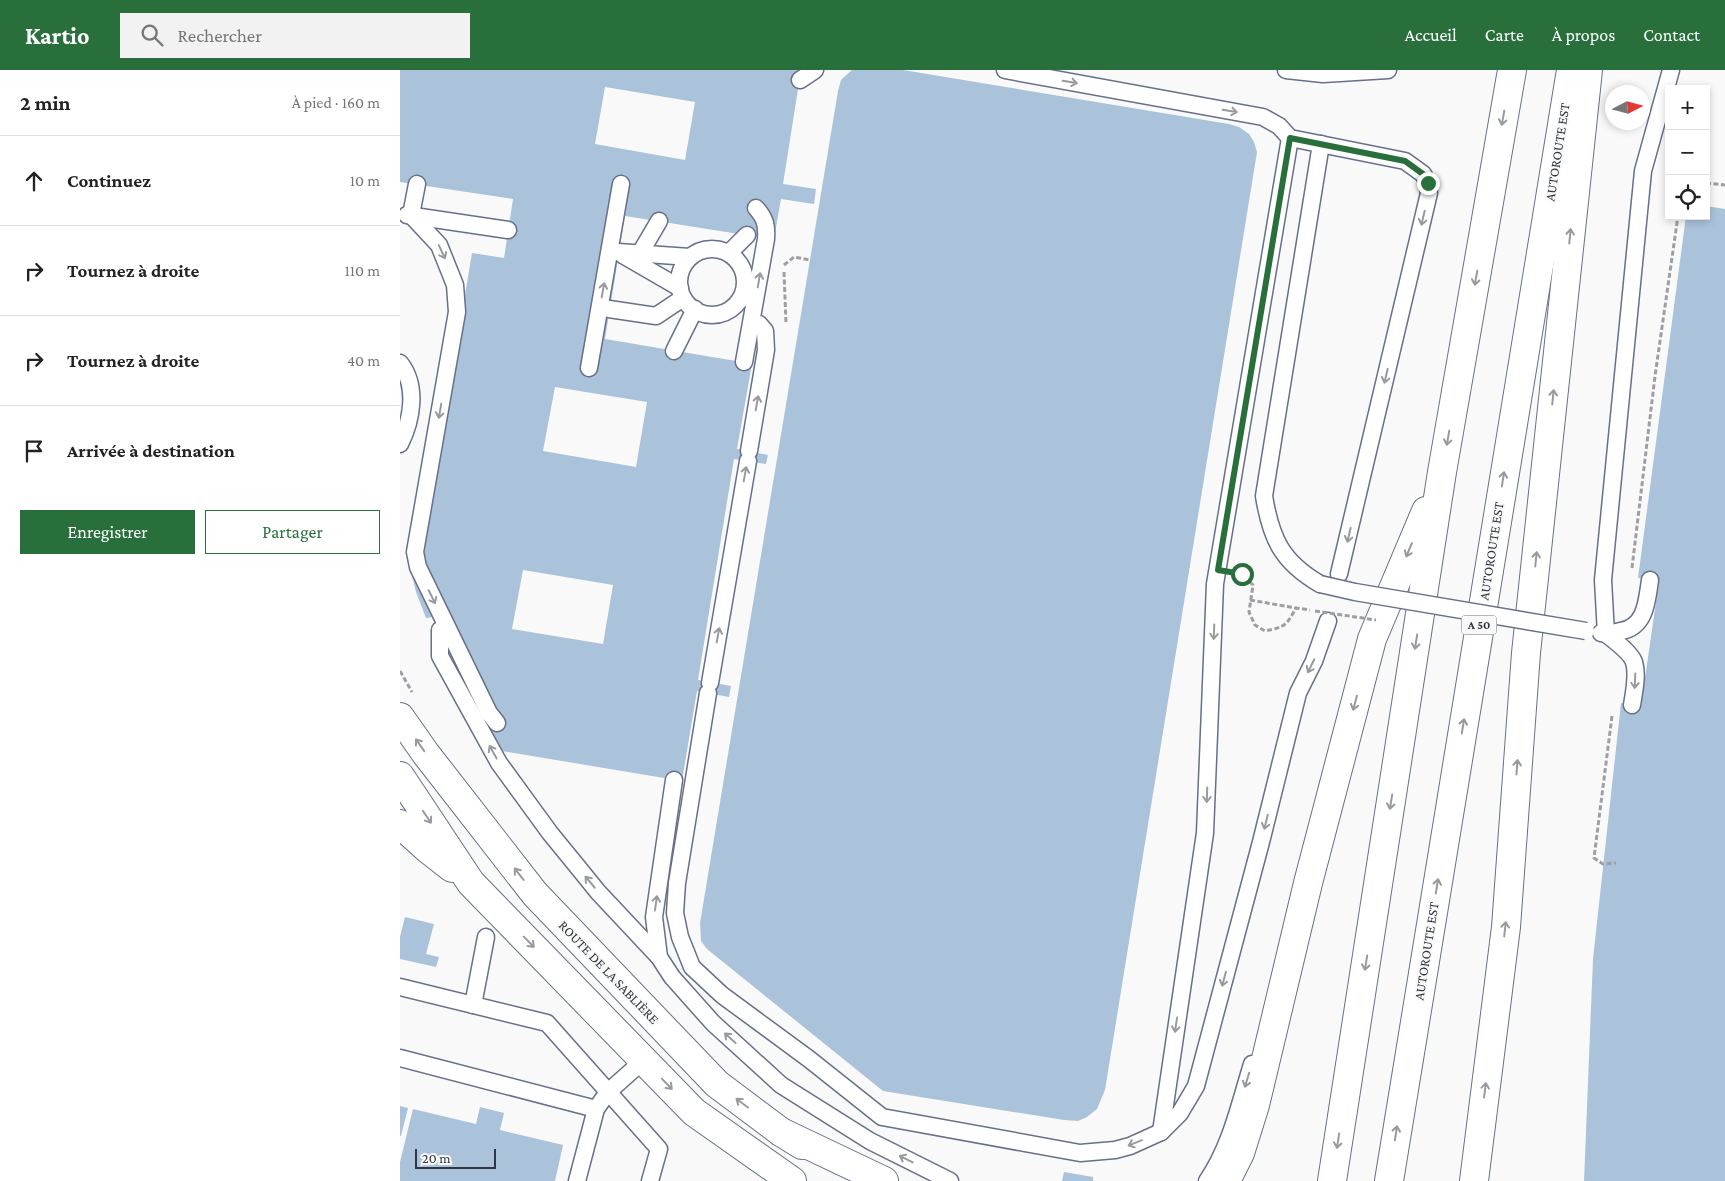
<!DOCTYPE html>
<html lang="fr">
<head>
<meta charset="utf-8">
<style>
  :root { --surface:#fff; --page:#f2f2f2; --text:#222; --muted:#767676; --line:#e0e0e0; --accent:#286f3c }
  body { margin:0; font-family:"Crimson Pro",serif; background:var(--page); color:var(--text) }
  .controls { position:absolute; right:15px; top:15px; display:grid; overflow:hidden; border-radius:0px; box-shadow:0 2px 8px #0003 }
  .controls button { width:45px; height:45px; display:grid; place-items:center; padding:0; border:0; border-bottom:1px solid var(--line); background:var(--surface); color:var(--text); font:25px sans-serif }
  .compass { position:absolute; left:1205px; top:15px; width:45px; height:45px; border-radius:50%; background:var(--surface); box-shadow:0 2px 8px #0003; rotate:84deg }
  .scale { position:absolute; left:15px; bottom:12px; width:81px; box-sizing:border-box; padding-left:5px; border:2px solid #313541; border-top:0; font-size:14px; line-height:18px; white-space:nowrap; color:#313541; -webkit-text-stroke:4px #f9f9f9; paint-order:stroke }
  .stop { position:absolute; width:15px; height:15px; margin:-11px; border:4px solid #286f3c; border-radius:50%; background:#fff }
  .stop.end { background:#286f3c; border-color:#fff; box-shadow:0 1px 5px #0008 }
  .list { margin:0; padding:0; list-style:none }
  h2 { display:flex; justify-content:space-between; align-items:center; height:65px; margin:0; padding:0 20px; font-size:21px }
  h2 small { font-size:16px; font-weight:400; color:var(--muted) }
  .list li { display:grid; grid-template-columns:32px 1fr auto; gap:15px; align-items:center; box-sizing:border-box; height:90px; padding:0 20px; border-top:1px solid var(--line) }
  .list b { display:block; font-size:19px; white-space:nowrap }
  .list em { font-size:16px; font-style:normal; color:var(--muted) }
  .actions { display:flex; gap:10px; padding:15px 20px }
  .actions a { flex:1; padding:11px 0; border:1px solid var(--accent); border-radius:0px; text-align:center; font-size:18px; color:var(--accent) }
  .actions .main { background:var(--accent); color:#fff }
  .icon { flex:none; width:28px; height:28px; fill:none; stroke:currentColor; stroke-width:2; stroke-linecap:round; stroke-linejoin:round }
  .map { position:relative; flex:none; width:1325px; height:1111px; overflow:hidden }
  header { display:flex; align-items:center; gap:30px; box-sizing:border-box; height:70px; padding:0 25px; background:var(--accent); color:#fff }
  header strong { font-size:24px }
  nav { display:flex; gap:28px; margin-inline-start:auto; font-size:18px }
  .search { width:350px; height:45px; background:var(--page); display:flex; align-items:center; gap:12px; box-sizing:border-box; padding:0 18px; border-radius:0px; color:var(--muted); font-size:19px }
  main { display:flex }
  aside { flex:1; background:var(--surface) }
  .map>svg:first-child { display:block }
  .building { fill:#aac3da; fill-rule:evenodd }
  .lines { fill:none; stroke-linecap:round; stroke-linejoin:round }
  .lane-casing { stroke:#67708a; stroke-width:19 }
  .secondary-casing { stroke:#67708a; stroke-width:30 }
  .highway-casing { stroke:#67708a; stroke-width:30 }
  .path { stroke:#9e9fa5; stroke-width:3; stroke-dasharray:5 2.5; stroke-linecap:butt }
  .lane { stroke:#fff; stroke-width:16 }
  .secondary { stroke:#fff; stroke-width:28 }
  .highway { stroke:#fff; stroke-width:28 }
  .lane-bridge-casing { stroke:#67708a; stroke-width:19; stroke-linecap:butt }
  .path-bridge { stroke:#9e9fa5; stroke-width:3; stroke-dasharray:5 2.5; stroke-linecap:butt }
  .lane-bridge { stroke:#fff; stroke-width:16 }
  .oneway { stroke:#989aa0 }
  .route { stroke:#286f3c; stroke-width:6 }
  .labels { text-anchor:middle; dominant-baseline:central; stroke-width:4; stroke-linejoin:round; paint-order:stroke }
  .shield { fill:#f9f9f9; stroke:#6d7078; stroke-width:1 }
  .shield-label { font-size:12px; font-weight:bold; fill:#313541 }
  .street-label { font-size:14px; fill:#313541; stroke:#f9f9f9 }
</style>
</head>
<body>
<header>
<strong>Kartio</strong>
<div class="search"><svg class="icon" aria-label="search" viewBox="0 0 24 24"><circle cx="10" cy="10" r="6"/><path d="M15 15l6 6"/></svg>Rechercher</div>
<nav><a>Accueil</a><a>Carte</a><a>À propos</a><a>Contact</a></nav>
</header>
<main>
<aside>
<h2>2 min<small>À pied · 160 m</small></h2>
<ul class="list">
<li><svg class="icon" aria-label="ahead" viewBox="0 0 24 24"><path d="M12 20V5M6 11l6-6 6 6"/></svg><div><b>Continuez</b></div><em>10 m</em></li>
<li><svg class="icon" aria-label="right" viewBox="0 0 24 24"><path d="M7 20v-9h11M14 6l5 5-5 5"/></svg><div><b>Tournez à droite</b></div><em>110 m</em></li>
<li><svg class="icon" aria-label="right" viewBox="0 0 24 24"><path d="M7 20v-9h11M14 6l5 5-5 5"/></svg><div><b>Tournez à droite</b></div><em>40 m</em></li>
<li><svg class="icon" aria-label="arrive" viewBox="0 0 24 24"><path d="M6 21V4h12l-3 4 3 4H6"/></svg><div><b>Arrivée à destination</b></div></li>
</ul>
<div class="actions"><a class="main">Enregistrer</a><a>Partager</a></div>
</aside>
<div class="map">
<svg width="1325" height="1111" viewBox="0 0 1325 1111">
  <rect width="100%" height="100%" fill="#f9f9f9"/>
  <!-- building -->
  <g class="building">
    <path d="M0,0H401L383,114L416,119L414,134L381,129L337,379L368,385L366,394L334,389L298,610L331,616L329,627L297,621L282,711L102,681L33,547L26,548L16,522L6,480L22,483L72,183L104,188L113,129L0,112ZM205,17L295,32L285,90L195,74ZM225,146L358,167L336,291L205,269ZM155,317L247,332L236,397L143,381ZM123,500L213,515L203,574L112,559Z"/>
    <polygon points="452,0 503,0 829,54 839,57 849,64 854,72 857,82 705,1020 697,1039 687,1047 678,1051 664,1050 483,1021 307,879 301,871 300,853 438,21 441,10"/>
    <polygon points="1306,136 1325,139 1325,1111 1184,1111 1193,889 1221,633 1241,636 1259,511 1238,508 1286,146 1306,146"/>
    <polygon points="5,847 34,854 26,884 39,887 36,897 0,889 0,867"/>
    <polygon points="0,1036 8,1038 1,1066 0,1066"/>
    <polygon points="80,1037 104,1043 100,1060 163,1075 155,1111 0,1111 0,1092 13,1039 76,1054"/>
    <polygon points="664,1102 693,1107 693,1111 662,1111"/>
  </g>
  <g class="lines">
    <defs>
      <g id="lane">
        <polyline points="605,0 863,47 879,56 890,68 1005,91 1023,104 1028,113 1029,123 939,504"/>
        <polyline points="886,0 923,4 988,0"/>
        <polyline points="400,10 415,0"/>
        <polyline points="17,114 11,145 39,175 55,215 57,242 15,482 18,497 89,643 97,653"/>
        <polyline points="7,145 108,160"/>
        <circle cx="312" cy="212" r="33"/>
        <polyline points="218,182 290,187"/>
        <polyline points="329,183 347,165"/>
        <polyline points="223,185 280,218"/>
        <polyline points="239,185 259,151"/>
        <polyline points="209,239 256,246 283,228"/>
        <polyline points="274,281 295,239"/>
        <path d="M344,292L366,169C367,155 365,148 356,138"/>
        <path d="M0,293C18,316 12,350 0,374"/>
        <polyline points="189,298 221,114"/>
        <polyline points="349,381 366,280 365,261 359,254"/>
        <path d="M920,514C882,492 871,469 864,426L921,74"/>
        <polyline points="40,560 40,586 99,693 150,763 181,801 198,822 259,887"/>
        <path d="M1201,563C1208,564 1214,563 1221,561C1246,557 1247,530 1250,510"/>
        <polyline points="310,613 348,391"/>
        <polyline points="308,623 277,813 275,843 280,867 292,897 322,925 409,989 482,1047 680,1083 715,1080 730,1076 761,1062 780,1043 796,1016 861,772 898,623 914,591 928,551"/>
        <path d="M1232,635C1234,622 1238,605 1234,592C1231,583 1214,570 1206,564L1203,510L1243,101L1271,0"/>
        <polyline points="274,710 254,847 259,887 272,907 313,953 381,1015 470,1071 550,1111"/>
        <polyline points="0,917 147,953 259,1079 250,1111"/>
        <polyline points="73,935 86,867"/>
        <polyline points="0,988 196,1039"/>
        <polyline points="761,1062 805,763 815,514 890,68"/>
        <polyline points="177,1111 196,1039 208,1022 244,990"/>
        <path d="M807,1111C831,1076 840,1033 852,994"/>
      </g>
      <g id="secondary">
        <polyline points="0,647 26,684 135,824 317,1014 381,1062 402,1075"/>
        <polyline points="0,706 71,813 294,1042 392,1111"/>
        <polyline points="0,754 29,780 52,798"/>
      </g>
      <g id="highway">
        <polyline points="381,1062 484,1111"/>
        <polyline points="826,1111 840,1083 855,1035 908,813 972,569 1026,441"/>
        <polyline points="932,1111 1042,402 1112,0"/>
        <polyline points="989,1111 1171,0"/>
        <polyline points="1074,1111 1106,857 1126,583 1188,0"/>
      </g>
    </defs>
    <!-- lane casing -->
    <use href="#lane" class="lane-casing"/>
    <!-- secondary casing -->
    <use href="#secondary" class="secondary-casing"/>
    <!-- highway casing -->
    <use href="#highway" class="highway-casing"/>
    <!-- path -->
    <g class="path">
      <polyline points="1306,113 1325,115"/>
      <polyline points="384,195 394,187 410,190"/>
      <polyline points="384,202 386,253"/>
      <polyline points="1232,498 1255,306 1278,146"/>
      <path d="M838,503L842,504L853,515L849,542L855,555L865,561C885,557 886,556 896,538L910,540"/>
      <polyline points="850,530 896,538"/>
      <polyline points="0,601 12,622"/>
      <polyline points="1212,646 1194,788 1203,794 1216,793"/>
    </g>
    <!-- lane -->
    <use href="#lane" class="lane"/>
    <!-- secondary -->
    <use href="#secondary" class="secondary"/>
    <!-- highway -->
    <use href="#highway" class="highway"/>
    <defs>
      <polyline id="lane-bridge" points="920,514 955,522 1186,561"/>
    </defs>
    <!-- lane-bridge casing -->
    <use href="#lane-bridge" class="lane-bridge-casing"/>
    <!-- path-bridge -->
    <polyline class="path-bridge" points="915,541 976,550"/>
    <!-- lane-bridge -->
    <use href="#lane-bridge" class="lane-bridge"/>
  </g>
  <!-- one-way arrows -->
  <defs><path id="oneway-shaft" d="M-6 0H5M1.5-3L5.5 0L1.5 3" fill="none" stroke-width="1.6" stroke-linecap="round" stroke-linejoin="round" transform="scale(1.25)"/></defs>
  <g class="oneway">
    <use href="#oneway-shaft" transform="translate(670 12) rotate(10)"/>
    <use href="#oneway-shaft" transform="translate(830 41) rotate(10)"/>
    <use href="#oneway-shaft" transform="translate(1103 48) rotate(100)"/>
    <use href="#oneway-shaft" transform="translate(1023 148) rotate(103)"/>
    <use href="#oneway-shaft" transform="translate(1170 166) rotate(-84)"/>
    <use href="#oneway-shaft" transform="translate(42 182) rotate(65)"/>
    <use href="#oneway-shaft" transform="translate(1076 208) rotate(100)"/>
    <use href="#oneway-shaft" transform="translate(359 210) rotate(-80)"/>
    <use href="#oneway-shaft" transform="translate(203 220) rotate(-80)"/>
    <use href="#oneway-shaft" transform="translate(986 306) rotate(103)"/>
    <use href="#oneway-shaft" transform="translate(1153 327) rotate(-84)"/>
    <use href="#oneway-shaft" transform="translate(357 333) rotate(-80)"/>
    <use href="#oneway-shaft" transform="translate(40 341) rotate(100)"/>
    <use href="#oneway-shaft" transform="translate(1048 368) rotate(100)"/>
    <use href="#oneway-shaft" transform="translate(345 404) rotate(-80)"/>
    <use href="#oneway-shaft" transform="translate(1103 409) rotate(-81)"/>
    <use href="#oneway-shaft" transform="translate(949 465) rotate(103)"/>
    <use href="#oneway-shaft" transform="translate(1009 480) rotate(113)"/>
    <use href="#oneway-shaft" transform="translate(1136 489) rotate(-84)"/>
    <use href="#oneway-shaft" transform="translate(32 527) rotate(64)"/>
    <use href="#oneway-shaft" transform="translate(814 562) rotate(92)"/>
    <use href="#oneway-shaft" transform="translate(318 565) rotate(-80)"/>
    <use href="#oneway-shaft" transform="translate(1016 572) rotate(99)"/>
    <use href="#oneway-shaft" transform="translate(911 596) rotate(116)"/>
    <use href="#oneway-shaft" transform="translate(1235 611) rotate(92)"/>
    <use href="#oneway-shaft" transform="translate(955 633) rotate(105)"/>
    <use href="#oneway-shaft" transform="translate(1063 656) rotate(-81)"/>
    <use href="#oneway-shaft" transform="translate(20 675) rotate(-125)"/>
    <use href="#oneway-shaft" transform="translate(93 682) rotate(-119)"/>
    <use href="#oneway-shaft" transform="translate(1117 697) rotate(-86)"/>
    <use href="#oneway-shaft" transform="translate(807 725) rotate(92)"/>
    <use href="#oneway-shaft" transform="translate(991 732) rotate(99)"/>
    <use href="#oneway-shaft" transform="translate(27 747) rotate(56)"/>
    <use href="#oneway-shaft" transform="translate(866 752) rotate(104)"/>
    <use href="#oneway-shaft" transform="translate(119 804) rotate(-128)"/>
    <use href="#oneway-shaft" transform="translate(190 812) rotate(-130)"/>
    <use href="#oneway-shaft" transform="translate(1037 816) rotate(-81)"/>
    <use href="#oneway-shaft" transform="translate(256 833) rotate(-82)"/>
    <use href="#oneway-shaft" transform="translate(1105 859) rotate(-84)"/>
    <use href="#oneway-shaft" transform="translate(129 872) rotate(46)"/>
    <use href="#oneway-shaft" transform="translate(966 893) rotate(99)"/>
    <use href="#oneway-shaft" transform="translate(824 909) rotate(105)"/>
    <use href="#oneway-shaft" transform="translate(776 955) rotate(98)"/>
    <use href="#oneway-shaft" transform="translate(330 968) rotate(-138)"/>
    <use href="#oneway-shaft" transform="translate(847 1010) rotate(107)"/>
    <use href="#oneway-shaft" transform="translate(267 1014) rotate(46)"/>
    <use href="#oneway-shaft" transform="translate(1085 1020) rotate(-83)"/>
    <use href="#oneway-shaft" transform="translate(342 1033) rotate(-143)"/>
    <use href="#oneway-shaft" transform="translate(996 1063) rotate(-81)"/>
    <use href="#oneway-shaft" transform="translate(938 1071) rotate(99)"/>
    <use href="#oneway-shaft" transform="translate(735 1073) rotate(158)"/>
    <use href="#oneway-shaft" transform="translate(506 1089) rotate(-153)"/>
  </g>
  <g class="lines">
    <!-- route -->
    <polyline class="route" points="842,504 818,500 890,68 1005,91 1023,104 1028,113"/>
  </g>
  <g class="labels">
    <!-- shield labels -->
    <rect class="shield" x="1061.5" y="545.5" width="35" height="19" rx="4"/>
    <g class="shield-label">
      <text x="1079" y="555">A 50</text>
    </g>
    <!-- street labels -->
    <g class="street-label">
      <text transform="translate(1157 82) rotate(-81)">AUTOROUTE EST</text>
      <text transform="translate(1091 481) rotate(-81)">AUTOROUTE EST</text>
      <text transform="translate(1026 881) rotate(-81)">AUTOROUTE EST</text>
      <text transform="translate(209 902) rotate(46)">ROUTE DE LA SABLIÈRE</text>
    </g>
  </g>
</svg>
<div class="controls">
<button>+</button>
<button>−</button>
<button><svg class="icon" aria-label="locate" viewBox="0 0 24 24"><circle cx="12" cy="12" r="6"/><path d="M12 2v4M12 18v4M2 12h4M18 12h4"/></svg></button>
</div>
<svg class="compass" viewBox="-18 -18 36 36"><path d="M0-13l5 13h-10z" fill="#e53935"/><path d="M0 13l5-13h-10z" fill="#767676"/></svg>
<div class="scale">20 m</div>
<div class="stop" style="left:842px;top:504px"></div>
<div class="stop end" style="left:1028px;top:113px"></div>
</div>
</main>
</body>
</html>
